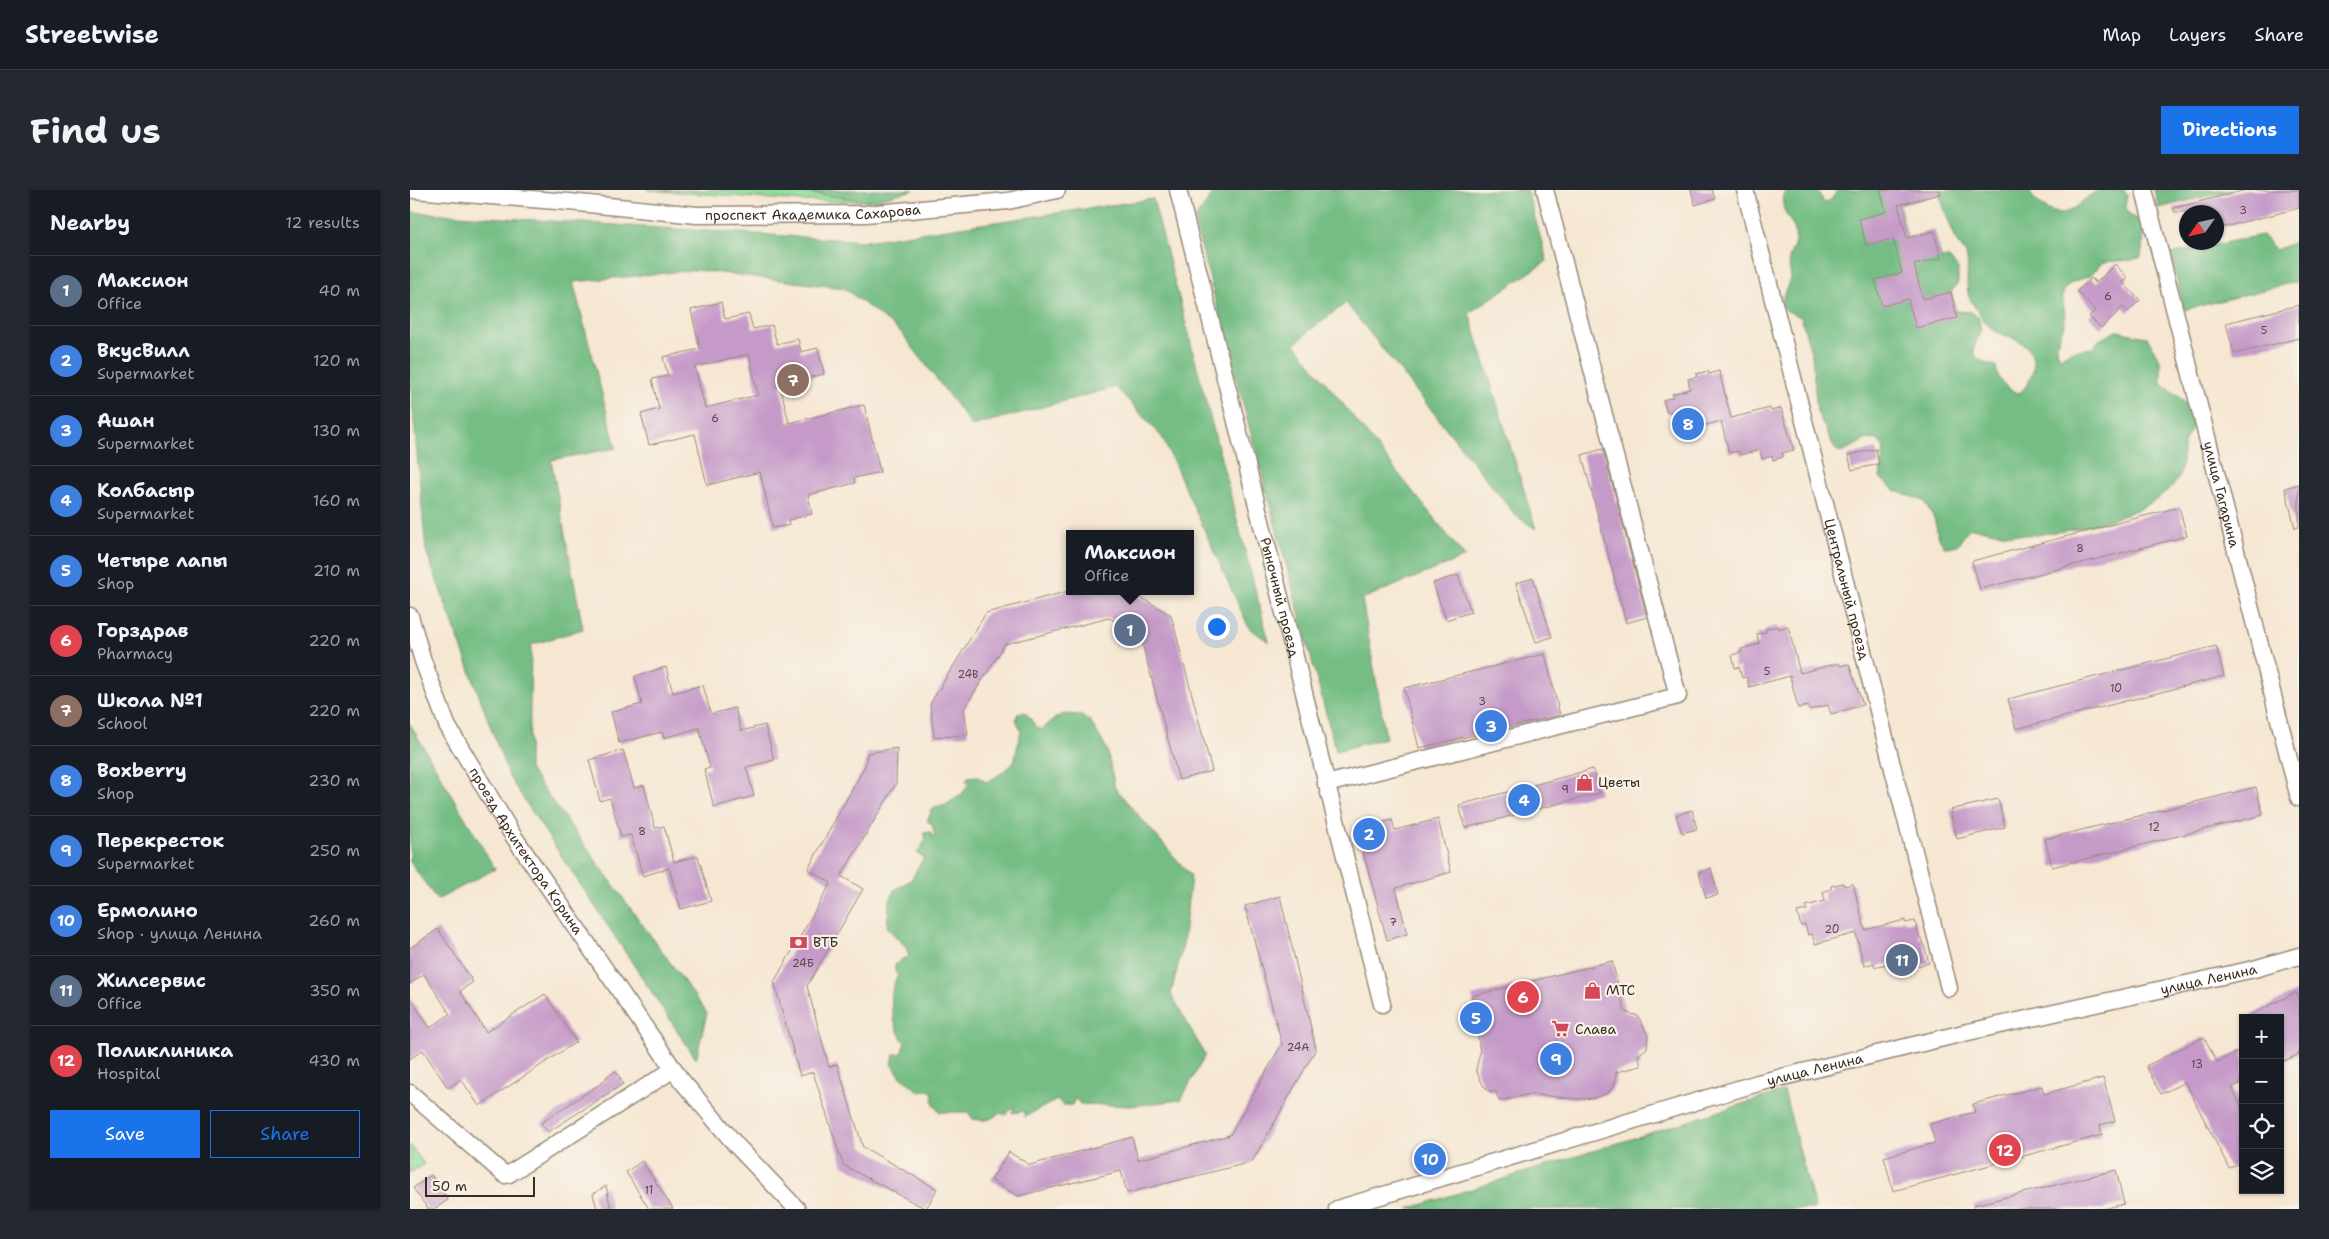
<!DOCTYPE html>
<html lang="en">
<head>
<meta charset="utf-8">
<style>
  :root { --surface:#171b24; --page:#242831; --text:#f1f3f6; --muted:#9ea1a6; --line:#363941; --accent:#1a73e8 }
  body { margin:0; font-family:"Shantell Sans",sans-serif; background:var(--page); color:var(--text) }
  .controls { position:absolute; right:15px; bottom:15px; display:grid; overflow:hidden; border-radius:0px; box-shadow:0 1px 4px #0004 }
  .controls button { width:45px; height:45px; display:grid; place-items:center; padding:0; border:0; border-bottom:1px solid var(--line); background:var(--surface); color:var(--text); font:25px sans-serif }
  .compass { position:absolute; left:1769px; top:15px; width:45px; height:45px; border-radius:50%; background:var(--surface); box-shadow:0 1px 4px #0004; rotate:236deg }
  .scale { position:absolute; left:15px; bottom:12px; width:110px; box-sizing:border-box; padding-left:5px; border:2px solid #3b2a1e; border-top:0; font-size:14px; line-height:18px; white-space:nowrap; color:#3b2a1e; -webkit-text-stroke:4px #f7f3e8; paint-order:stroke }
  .you { position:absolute; left:806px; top:436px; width:18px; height:18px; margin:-12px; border:4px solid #fff; border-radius:50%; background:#1a73e8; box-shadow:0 0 0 8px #1a73e833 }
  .badge { display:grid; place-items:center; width:32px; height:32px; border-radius:50%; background:var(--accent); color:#fff; font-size:16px; font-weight:700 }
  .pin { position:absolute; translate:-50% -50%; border:2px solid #fff; box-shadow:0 1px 5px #0006 }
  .popup { position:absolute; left:656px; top:340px; width:128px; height:65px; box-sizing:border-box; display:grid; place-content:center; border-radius:0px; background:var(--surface); filter:drop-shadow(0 1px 4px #0005); font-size:16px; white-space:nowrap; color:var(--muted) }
  .popup b { font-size:19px; color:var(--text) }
  .popup::after { content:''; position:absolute; left:50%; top:100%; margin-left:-10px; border:10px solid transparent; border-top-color:var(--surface) }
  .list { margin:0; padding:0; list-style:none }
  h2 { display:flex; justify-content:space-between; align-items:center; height:65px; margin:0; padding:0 20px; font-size:21px }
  h2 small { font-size:16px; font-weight:400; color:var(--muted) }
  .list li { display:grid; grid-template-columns:32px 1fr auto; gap:15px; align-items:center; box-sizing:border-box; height:70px; padding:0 20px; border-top:1px solid var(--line) }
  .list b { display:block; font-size:19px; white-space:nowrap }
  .list p { margin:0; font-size:16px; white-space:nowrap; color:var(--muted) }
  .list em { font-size:16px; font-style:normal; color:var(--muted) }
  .actions { display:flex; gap:10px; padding:15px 20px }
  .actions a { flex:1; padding:11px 0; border:1px solid var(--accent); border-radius:0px; text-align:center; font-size:18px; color:var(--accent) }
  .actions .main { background:var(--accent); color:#fff }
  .icon { flex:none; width:28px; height:28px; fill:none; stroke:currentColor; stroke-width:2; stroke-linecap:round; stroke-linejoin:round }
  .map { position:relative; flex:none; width:1889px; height:1019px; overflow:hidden; border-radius:0px }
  header { display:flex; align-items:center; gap:30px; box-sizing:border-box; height:70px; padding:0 25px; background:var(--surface); border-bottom:1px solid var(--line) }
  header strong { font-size:24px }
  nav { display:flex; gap:28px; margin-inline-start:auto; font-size:18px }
  .intro { display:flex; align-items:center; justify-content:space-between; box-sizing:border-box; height:120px; padding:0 30px }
  h1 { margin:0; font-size:35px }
  .button { padding:12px 22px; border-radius:0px; background:var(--accent); color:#fff; font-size:18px; font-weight:700 }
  main { display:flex; gap:30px; padding:0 30px }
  aside { flex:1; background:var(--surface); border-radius:0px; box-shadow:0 1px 4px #0004 }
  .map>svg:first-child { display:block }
  .green { fill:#90de9c; stroke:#66845d }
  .forest { fill:#74bd84; stroke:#587451 }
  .building { fill:#c59ac8; fill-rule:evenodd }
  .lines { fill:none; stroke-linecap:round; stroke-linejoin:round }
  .minor-casing { stroke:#988878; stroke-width:19 }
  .minor { stroke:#fff; stroke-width:16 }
  .labels { text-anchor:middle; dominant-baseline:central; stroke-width:4.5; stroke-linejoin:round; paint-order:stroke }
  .number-label { font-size:11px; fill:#5e4648 }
  .street-label { font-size:14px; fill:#3b2a1e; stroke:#f7f3e8 }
  .poi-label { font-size:14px; fill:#3b2a1e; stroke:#f7f3e8; text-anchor:start }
</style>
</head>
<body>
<header>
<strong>Streetwise</strong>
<nav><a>Map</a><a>Layers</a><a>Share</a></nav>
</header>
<div class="intro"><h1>Find us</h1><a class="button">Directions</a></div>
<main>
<aside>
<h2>Nearby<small>12 results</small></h2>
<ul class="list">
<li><span class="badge" style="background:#5c6f8a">1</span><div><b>Максион</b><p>Office</p></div><em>40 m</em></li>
<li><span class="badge" style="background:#3f7fe0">2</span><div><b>ВкусВилл</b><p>Supermarket</p></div><em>120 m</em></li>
<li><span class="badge" style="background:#3f7fe0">3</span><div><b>Ашан</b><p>Supermarket</p></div><em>130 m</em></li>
<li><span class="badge" style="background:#3f7fe0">4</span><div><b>Колбасыр</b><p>Supermarket</p></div><em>160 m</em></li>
<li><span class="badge" style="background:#3f7fe0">5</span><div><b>Четыре лапы</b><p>Shop</p></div><em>210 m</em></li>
<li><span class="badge" style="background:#e0444e">6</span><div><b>Горздрав</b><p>Pharmacy</p></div><em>220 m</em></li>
<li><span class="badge" style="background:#8d6e63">7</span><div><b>Школа №1</b><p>School</p></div><em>220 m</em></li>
<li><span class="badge" style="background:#3f7fe0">8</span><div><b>Boxberry</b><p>Shop</p></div><em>230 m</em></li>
<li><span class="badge" style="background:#3f7fe0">9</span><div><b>Перекресток</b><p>Supermarket</p></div><em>250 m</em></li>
<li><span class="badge" style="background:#3f7fe0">10</span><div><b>Ермолино</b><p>Shop · улица Ленина</p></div><em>260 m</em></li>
<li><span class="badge" style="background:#5c6f8a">11</span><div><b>Жилсервис</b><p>Office</p></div><em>350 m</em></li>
<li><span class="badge" style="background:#e0444e">12</span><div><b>Поликлиника</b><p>Hospital</p></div><em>430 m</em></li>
</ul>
<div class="actions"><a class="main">Save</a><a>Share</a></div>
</aside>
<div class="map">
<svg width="1889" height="1019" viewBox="0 0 1889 1019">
  <rect width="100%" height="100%" fill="#f7f3e8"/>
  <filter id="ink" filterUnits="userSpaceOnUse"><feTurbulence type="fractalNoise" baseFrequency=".02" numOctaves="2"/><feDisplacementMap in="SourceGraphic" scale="10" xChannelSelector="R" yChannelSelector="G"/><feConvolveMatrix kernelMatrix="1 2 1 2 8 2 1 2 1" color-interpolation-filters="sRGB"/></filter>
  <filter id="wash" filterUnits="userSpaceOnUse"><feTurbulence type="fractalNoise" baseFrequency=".0096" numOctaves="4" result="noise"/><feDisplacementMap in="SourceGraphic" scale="20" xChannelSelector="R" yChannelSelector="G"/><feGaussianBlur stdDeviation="1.12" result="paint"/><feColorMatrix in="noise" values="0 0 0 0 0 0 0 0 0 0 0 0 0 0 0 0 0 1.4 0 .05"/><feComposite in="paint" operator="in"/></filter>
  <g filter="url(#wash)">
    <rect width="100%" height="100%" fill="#f6e7d3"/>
    <!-- green -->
    <g class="green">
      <polygon points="237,0 375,0 459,11 392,11"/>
      <polygon points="0,955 14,974 0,983"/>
    </g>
    <!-- forest -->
    <g class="forest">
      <polygon points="375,0 504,0 459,11"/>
      <polygon points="806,0 1117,0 1137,71 1059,123 1126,339 1106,326 936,113 900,140 885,154 1055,367 952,409 976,548 926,561 784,30"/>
      <path d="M1375,0H1407L1414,13L1423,8L1427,0H1513L1515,8L1489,15L1497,48L1524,41L1531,68L1538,67L1548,78V93L1541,102L1546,121L1561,122L1569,128L1571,143C1558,163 1563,170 1586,176C1587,189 1596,200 1609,203C1619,196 1627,179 1622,166C1615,146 1591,148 1582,139C1574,132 1567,120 1561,111C1554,98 1559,83 1557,69C1556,60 1549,57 1546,50C1540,35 1535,21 1530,6V0H1618C1622,7 1627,12 1634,17C1657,34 1667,12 1687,1C1694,0 1706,0 1714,0L1717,6L1715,16L1719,25L1728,29L1733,38L1734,47L1731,67L1722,70L1693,72C1689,76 1684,83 1679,86C1670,90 1661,90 1655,99C1650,107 1655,118 1655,126C1656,140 1641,153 1650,167L1663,161L1683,158L1689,150L1707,141L1737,147L1751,173V194C1763,202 1786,216 1783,234C1782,241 1776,247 1774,254C1772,263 1773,272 1771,281C1761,324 1639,350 1601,344C1587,343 1574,339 1560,338C1549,348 1554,357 1534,357L1529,348L1524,328L1514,311L1486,301L1470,288L1474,258L1468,250L1457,249L1431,263L1425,259L1407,222L1402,166L1391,127L1377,121L1372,115C1372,104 1377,99 1380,89C1381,83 1379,76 1379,70C1380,63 1384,57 1385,51C1389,29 1366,28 1375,0Z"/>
      <polygon points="1744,0 1822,0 1749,18"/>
      <polygon points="743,9 859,452 839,438 752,247 706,197 562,236 491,142 434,98 287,80 163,92 206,258 141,270 173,439 121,455 119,579 297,823 286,869 99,587 16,361 0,188 0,22 455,51"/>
      <polygon points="1852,45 1866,60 1889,50 1889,91 1774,120 1761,64"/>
      <path d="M614,522C622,527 623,537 631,540L647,527L655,524L670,525L680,531L697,559L705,598L781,686L773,755L761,804L795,865L771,910L720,916L670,914L665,908L662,915H653L647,910L614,927L615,921L602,923L604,917L601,918L596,925L589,923C580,931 575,931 563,929L558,922H530C520,913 525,913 522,902L518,900L510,902L491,887L482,874L484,864H491L495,853C482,837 476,804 488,785L485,782V775L492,769L499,767L496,757L477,738L479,713L484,700L501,690L514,667L507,664L516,649L514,643L520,642L522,646H525L522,634L517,631L522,620L528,616H534L551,605L559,594L556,591L558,587L567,586L576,592C586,588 596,580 604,572L611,541L606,529L608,523Z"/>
      <polygon points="0,534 85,679 27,710 0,672"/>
      <polygon points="1374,901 1405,1019 998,1019"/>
    </g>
    <g id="blocks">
      <!-- building -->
      <g class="building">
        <polygon points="1281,0 1302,0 1305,9 1285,15"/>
        <polygon points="1470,0 1529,0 1530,4 1488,15 1497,48 1524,41 1531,68 1504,75 1513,109 1541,102 1547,128 1506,138 1498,109 1472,116 1465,90 1492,83 1483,49 1456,55 1449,29 1476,22"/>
        <polygon points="1836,0 1889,0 1889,18 1806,39 1806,22 1764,22 1764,18"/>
        <polygon points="1705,74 1718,88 1713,93 1730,110 1718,122 1713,117 1691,138 1679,126 1685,121 1667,101 1681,88 1686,93"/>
        <path d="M311,112L315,129L339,124L343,139L362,135L367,154L388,149L391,162L408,158L414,184L370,195L379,233L454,215L470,282L444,288L445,293L398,305L402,324L378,330L379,335L363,338L350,282L297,295L285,244L239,255L231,224L249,219L242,189L258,186L253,167L290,159L281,120ZM339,164L348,205L295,218L285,177Z"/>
        <polygon points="1889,115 1889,148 1824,164 1816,133"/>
        <polygon points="1298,181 1299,184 1309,181 1321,228 1360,218 1361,221 1371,218 1384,260 1372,263 1373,267 1363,270 1362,266 1352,269 1350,260 1330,265 1329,261 1319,263 1311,231 1270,242 1268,232 1263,233 1261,222 1257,223 1253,210 1263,207 1262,204 1280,199 1278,189 1287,187 1286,184"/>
        <polygon points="1193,259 1237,427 1216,433 1172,265"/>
        <polygon points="1466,259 1469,274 1442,280 1438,265"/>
        <polygon points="1889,294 1889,337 1885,338 1875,298"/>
        <polygon points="1769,317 1777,346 1570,399 1562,371"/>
        <polygon points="1048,385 1061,422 1036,430 1023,393"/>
        <polygon points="1123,388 1142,447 1126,452 1106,393"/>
        <polygon points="659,401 720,401 761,425 802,581 769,590 730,445 699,428 595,454 554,519 558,545 524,547 520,514 576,423"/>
        <polygon points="1367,436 1368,439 1378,436 1390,483 1429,473 1430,476 1439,474 1453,515 1421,524 1418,515 1399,520 1398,516 1388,518 1380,486 1339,497 1337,487 1332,488 1329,477 1325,478 1322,465 1332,462 1331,459 1349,454 1347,444 1356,442 1355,439"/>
        <polygon points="1806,456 1814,486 1606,539 1598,509"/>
        <polygon points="1135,464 1150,525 1009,558 994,498"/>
        <polygon points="256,477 263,503 293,495 301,524 325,518 331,541 355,535 364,570 336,577 344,606 304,617 294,579 300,578 289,538 254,548 252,542 209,553 201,522 232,514 225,486"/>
        <polygon points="487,558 486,594 431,686 453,699 397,796 419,877 427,874 453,957 527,999 516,1019 433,975 403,882 390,886 364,792 421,693 398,679 455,576 457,563"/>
        <polygon points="213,560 224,598 234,595 245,638 254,636 264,672 288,666 301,711 271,719 259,678 233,686 221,645 211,647 200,608 190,611 179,570"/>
        <polygon points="1183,579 1190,603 1055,638 1049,615"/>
        <polygon points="1846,597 1853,625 1642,677 1635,649"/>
        <polygon points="1588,609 1595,637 1547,649 1540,620"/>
        <polygon points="1282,620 1287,639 1272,643 1266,625"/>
        <polygon points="1028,629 1041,682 986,698 997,744 977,750 947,639 982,630 985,640"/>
        <polygon points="1301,678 1308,705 1296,708 1289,682"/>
        <polygon points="1433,693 1434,696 1443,694 1455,740 1495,730 1495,733 1505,731 1510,749 1512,748 1519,773 1486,781 1484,772 1465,777 1464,773 1454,776 1446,743 1405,754 1402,744 1398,745 1395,735 1391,736 1387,722 1397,720 1396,716 1415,711 1413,702 1421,699 1421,696"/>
        <polygon points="870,706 906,859 842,972 717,1003 711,981 608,1006 581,990 599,962 620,975 722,947 728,970 820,945 872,854 835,716"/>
        <polygon points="28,739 63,792 50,801 76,842 135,804 166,852 69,916 51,889 38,898 13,860 0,869 0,808 20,838 40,824 14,784 0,794 0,758"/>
        <polygon points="1202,771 1215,822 1228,826 1238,845 1237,858 1228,865 1231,876 1206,882 1205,894 1198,903 1184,908 1167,909 1120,904 1089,911 1086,902 1079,901 1073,895 1066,880 1070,862 1062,806"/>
        <polygon points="1886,802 1889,809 1889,864 1870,873 1870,828 1835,828"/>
        <polygon points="1794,847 1807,872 1833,859 1833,892 1822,898 1833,920 1833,971 1819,978 1775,892 1751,904 1736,876"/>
        <polygon points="206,881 213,894 138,942 131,933 196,890 195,888"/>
        <polygon points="1693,888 1705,931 1690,935 1692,945 1483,1001 1474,967 1525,953 1520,934 1565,922 1563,914 1632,896 1634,904"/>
        <polygon points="1027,958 1033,977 1010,984 1005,964"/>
        <polygon points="232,971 263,1019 239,1019 216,982"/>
        <polygon points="1706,980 1714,1014 1693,1019 1564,1019 1564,1015"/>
        <polygon points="21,985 38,1010 24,1019 18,1019 3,998"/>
        <polygon points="196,996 201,1019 187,1019 183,1004"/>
      </g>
    </g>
  </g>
  <g filter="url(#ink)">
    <use href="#blocks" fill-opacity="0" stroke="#988878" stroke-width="1"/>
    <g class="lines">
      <defs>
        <g id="minor">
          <path id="s1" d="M4,0L159,12L287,25L456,24L598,11L647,0"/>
          <path id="s2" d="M768,0L972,814"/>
          <path id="s3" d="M1335,0L1539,798"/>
          <path id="s4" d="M1734,0L1889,608"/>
          <path id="s5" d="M0,426L13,471L37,535L102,644L271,890L326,955L387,1019"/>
          <polyline points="916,594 1268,506 1135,0"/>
          <polyline points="0,903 95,985 99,984 264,879"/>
          <path id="s6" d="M927,1019L1348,893L1558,842L1844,779L1889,766"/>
        </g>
      </defs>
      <!-- minor casing -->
      <use href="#minor" class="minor-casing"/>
      <!-- minor -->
      <use href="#minor" class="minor"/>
    </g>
  </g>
  <!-- icons -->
  <defs>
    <symbol id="shop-bare" viewBox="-9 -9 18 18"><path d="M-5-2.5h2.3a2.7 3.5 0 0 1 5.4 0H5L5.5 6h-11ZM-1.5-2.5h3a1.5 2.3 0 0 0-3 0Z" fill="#d1495b" stroke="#f7f3e8" stroke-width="2.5" paint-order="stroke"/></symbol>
    <symbol id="bank-bare" viewBox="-9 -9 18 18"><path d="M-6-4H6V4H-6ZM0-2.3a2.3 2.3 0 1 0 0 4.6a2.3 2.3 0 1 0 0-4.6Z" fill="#d1495b" stroke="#f7f3e8" stroke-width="2.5" paint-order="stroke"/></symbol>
    <symbol id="supermarket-bare" viewBox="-9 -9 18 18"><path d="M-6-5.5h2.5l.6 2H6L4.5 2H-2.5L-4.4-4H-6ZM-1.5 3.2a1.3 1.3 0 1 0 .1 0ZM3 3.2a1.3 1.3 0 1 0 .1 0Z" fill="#d1495b" stroke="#f7f3e8" stroke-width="2.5" paint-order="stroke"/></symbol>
  </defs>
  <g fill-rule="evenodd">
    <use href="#shop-bare" x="1162" y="580" width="25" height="25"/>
    <use href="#bank-bare" x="376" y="740" width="25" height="25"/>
    <use href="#shop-bare" x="1170" y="788" width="25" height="25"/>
    <use href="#supermarket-bare" x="1138" y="826" width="25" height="25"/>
  </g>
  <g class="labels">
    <!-- number labels -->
    <g class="number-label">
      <text x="1833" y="20">3</text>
      <text x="1698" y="106">6</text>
      <text x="1854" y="140">5</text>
      <text x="305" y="228">6</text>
      <text x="1670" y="358">8</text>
      <text x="1357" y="481">5</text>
      <text x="558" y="484">24В</text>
      <text x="1706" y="498">10</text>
      <text x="1072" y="511">3</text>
      <text x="1155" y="599">9</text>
      <text x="1744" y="637">12</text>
      <text x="232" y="641">8</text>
      <text x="983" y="732">7</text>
      <text x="1422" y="739">20</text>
      <text x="393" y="773">24Б</text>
      <text x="888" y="857">24А</text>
      <text x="1787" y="874">13</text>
      <text x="239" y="1000">11</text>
    </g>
    <!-- street labels -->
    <g class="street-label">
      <text stroke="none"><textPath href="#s1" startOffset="400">проспект Академика Сахарова</textPath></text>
      <text stroke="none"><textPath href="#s4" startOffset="314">улица Гагарина</textPath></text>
      <text stroke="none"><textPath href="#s3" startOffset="412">Центральный проезд</textPath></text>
      <text stroke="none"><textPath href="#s2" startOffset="420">Рыночный проезд</textPath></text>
      <text stroke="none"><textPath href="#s5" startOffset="264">проезд Архитектора Корина</textPath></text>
      <text stroke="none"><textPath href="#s6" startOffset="902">улица Ленина</textPath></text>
      <text stroke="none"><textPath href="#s6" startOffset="498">улица Ленина</textPath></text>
    </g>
    <!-- poi labels -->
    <g class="poi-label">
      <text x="1188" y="592">Цветы</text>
      <text x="403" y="752">ВТБ</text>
      <text x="1196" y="800">МТС</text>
      <text x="1165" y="839">Слава</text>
    </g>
  </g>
</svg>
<div class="controls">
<button>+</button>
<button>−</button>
<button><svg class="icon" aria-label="locate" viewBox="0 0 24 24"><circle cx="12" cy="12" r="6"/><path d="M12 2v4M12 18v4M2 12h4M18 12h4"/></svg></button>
<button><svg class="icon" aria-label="layers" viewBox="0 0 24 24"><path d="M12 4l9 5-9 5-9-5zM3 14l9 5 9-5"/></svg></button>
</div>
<svg class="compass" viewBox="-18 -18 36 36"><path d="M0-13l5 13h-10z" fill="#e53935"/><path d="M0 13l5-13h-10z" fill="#9ea1a6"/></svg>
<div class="scale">50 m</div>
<div class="you"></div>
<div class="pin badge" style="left:720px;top:440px;background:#5c6f8a">1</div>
<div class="popup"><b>Максион</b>Office</div>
<div class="pin badge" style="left:959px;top:644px;background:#3f7fe0">2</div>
<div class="pin badge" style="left:1081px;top:536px;background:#3f7fe0">3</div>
<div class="pin badge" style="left:1114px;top:610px;background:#3f7fe0">4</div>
<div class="pin badge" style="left:1066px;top:828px;background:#3f7fe0">5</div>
<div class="pin badge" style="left:1113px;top:807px;background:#e0444e">6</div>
<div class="pin badge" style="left:383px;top:190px;background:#8d6e63">7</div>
<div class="pin badge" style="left:1278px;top:234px;background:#3f7fe0">8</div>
<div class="pin badge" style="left:1146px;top:869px;background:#3f7fe0">9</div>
<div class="pin badge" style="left:1020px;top:969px;background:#3f7fe0">10</div>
<div class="pin badge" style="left:1492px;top:770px;background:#5c6f8a">11</div>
<div class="pin badge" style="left:1595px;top:960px;background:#e0444e">12</div>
</div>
</main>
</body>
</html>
